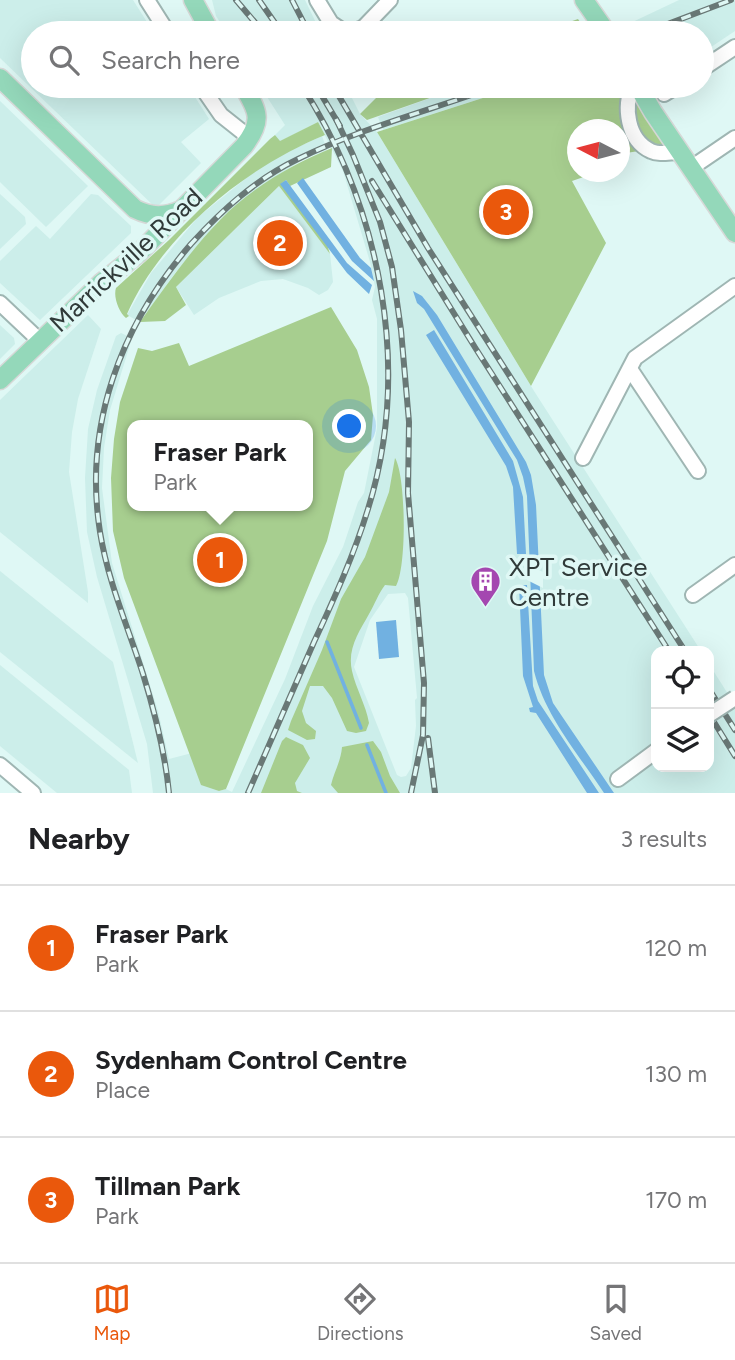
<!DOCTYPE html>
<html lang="en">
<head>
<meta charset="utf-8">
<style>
  :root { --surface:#fff; --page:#f6f6f6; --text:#202124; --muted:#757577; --line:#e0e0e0; --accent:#ea580c }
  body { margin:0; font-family:Figtree,sans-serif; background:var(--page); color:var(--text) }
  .controls { position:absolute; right:21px; bottom:21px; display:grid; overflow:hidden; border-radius:14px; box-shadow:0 7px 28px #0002 }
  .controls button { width:63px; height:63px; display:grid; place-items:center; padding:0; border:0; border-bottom:2px solid var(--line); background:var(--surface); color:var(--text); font:35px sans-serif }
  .compass { position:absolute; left:567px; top:119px; width:63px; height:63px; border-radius:50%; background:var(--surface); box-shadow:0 7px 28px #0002; rotate:276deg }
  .you { position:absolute; left:350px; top:427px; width:24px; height:24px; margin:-18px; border:5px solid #fff; border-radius:50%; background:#1a73e8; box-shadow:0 0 0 10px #1a73e833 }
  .badge { display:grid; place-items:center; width:46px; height:46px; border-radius:50%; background:var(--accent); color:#fff; font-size:23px; font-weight:700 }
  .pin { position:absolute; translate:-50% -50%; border:4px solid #fff; box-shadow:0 2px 7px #0006 }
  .popup { position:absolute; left:127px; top:420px; width:186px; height:91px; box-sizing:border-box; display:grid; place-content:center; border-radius:14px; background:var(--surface); filter:drop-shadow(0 2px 5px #0005); font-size:23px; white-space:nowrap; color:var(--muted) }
  .popup b { font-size:26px; color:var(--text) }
  .popup::after { content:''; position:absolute; left:50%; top:100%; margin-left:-14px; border:14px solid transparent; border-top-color:var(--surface) }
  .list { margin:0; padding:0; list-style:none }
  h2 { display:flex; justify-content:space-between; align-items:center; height:91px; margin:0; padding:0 28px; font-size:30px }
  h2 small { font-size:23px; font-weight:400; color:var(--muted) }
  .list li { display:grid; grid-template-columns:46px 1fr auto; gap:21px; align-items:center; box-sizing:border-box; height:126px; padding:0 28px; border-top:2px solid var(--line) }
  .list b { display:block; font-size:26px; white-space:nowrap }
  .list p { margin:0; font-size:23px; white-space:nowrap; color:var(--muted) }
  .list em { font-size:23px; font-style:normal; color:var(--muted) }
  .icon { flex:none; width:38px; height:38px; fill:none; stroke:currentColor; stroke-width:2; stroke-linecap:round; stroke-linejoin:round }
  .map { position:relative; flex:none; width:735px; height:793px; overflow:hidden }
  .search { position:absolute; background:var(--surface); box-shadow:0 7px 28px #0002; left:21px; right:21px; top:21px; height:77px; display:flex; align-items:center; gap:18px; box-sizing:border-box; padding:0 24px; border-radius:38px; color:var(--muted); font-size:26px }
  .sheet { height:469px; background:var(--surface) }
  nav { display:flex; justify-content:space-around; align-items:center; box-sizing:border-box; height:98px; border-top:2px solid var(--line); background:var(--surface); font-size:19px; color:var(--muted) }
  nav a { display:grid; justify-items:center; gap:4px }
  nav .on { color:var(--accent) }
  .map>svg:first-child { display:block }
  .built { fill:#cceeea; fill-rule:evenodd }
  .green { fill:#a7ce8f; fill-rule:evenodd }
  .water { fill:#71b1e1 }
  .pier { fill:#dff8f5 }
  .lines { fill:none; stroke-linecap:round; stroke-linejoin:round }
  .stream { stroke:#71b1e1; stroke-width:3.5 }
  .minor-casing { stroke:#9fb6b3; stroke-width:18 }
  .major-casing { stroke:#d6d8d7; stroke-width:21 }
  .minor { stroke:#fff; stroke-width:14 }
  .major { stroke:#94d8ba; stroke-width:18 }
  .rail-casing { stroke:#697876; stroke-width:6 }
  .rail { stroke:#dff8f5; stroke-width:3.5; stroke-dasharray:10; stroke-linecap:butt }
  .minor-bridge-casing { stroke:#9fb6b3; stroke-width:18; stroke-linecap:butt }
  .minor-bridge { stroke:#fff; stroke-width:14 }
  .labels { text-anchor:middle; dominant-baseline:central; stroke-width:7; stroke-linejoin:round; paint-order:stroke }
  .street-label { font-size:26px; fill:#303a39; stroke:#dff8f5 }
  .poi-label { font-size:26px; fill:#303a39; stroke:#dff8f5; text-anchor:start }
</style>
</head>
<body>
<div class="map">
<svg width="735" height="793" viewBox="0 0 735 793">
  <rect width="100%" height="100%" fill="#dff8f5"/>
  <!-- built -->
  <g class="built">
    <polygon points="0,0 133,0 154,33 33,33 33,86 188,86 209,119 181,142 201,163 156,208 0,58"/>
    <polygon points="212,0 305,0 321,33 227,33 216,16"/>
    <polygon points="679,0 735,0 735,31 702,53 702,33 628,33 624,26"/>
    <path d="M260,86H346L360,114L377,132L534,391L701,651H656V767H709V664L735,705V793H153L147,744L97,577L87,532L85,478L88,429L97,390L116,336L121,333L132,338L110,410L104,448L102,488L112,563L158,711L169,759L192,753L219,791L226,789L232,792L285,679L313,606L343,547L358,502L364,493L377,428V319L372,300L375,287L370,262L343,171L318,122L279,142L275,135L285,125ZM405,593L408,598L417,698L415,700L416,726L411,768L406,776L401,777L397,775L354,667L370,620L388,594Z"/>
    <polygon points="464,86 520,86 383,130 378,117"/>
    <polygon points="0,101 88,186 46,227 0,182"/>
    <polygon points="322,136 327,150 304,159 261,186 220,219 176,272 140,322 127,315 151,273 198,217 260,167 289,151"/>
    <polygon points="279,186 330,254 333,282 328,290 319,295 308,288 283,279 261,281 219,298 194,315 176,287"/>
    <polygon points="0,194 25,217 26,224 0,249"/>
    <polygon points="91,194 98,195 131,226 131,233 40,320 0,283 0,261 36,226 50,239"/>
    <polygon points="88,315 101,329 78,399 72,432 69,472 88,592 88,603 0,532 0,400"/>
    <polygon points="0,325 14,338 15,344 0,359"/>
    <polygon points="0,571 113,662 138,763 0,652"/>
    <polygon points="0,665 129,770 132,793 57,793 0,746"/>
  </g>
  <!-- green -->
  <g class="green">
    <polygon points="578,19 587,33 538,33"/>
    <polygon points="390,86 464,86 367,120 360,114 380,94 378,90"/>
    <polygon points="520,86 627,86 665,147 626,153 620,158 620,130 578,130 578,172 598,172 572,181 606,243 531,386 377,132"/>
    <path d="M318,122L325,135C246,167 162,235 127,314L129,316L126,318C119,312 113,297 116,288L169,240L270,139L275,135L280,141Z"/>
    <path d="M332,148L331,167L290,186L286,180L281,184L327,244L330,254L279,186L176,287L186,305L165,321L140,322C165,287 190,251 220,220C250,189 292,164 332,148Z"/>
    <path d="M331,307L357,350L369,387L373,415L371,440L345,471L327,541L226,789L219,791L201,785L124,578L113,531L111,478L114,439L120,402L138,348L152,351L179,343L189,366ZM132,425H308V506H132Z"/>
    <path d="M395,458C406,476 407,567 396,586L385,585C378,594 375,604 369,614C359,632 347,649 352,671C356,689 366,705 369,723L366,731L356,733L347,731L332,698L323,686H310L302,711L306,723L316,731L315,739L307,740L288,730L291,721L322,650L341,599L365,557L389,492Z"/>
    <polygon points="286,737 303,745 310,758 295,783 297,791 302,793 261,793 282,741"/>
    <path d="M373,741L381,752L390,776L400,793H338L331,785C334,772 341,761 342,747Z"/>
  </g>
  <!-- water -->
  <g class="water">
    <polygon points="303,178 360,258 371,268 374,281 352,261 297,183"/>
    <polygon points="286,180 347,263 372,285 369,294 347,273 280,184"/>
    <path d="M413,291L422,296L437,315L526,462L531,475L536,505L544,675L553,703L614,793H604C579,755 545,716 534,671L527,496L523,477L517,460L424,309L417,303Z"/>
    <polygon points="434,330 513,461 523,497 526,554 517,554 513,487 506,466 426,335"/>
    <polygon points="519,585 527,585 533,686 538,701 599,793 587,793 536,713 530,712 529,708 533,707 523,676"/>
    <polygon points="396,620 399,657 379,659 376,622"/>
  </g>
  <!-- pier -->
  <polygon class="pier" points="526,564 543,572 543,588 527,580"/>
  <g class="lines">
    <!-- stream -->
    <g class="stream">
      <polyline points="327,642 361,728"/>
      <polyline points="367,745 386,793"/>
    </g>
    <defs>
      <g id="minor">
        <polyline points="147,0 168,33"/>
        <polyline points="317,0 331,23 346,33"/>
        <polyline points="350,33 363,28 390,0"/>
        <polyline points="702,69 735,47"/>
        <polyline points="201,86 221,115 250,138"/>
        <path d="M633,86C623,106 627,140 651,151C659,155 670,152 679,152"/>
        <polyline points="664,94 677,86"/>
        <polyline points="691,168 735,138"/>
        <polyline points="0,303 40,341"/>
        <polyline points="630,369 698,471"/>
        <polyline points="583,458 635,358 735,286"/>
        <polyline points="693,595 735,565"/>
        <polyline points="0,765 33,793"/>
        <polyline points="618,779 656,751"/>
      </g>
      <g id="major">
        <polyline points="193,0 211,33"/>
        <polyline points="584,0 607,33"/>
        <path d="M0,78L135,209C151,217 165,217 181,210"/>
        <polyline points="638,86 653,112 735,233"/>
        <path d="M0,380L101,283L139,253L244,146C263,121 259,112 243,86"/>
      </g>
    </defs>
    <!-- minor casing -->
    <use href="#minor" class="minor-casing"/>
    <!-- major casing -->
    <use href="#major" class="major-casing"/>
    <!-- minor -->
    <use href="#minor" class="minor"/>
    <!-- major -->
    <use href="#major" class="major"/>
    <defs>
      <g id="rail">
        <polyline points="236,0 264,33"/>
        <polyline points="259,0 282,33"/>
        <polyline points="292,0 309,33"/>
        <polyline points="625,33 652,24"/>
        <polyline points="644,33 731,0"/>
        <polyline points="316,86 340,126"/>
        <polyline points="333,86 428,248 685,651"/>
        <polyline points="336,119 353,155 380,222 392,267 401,330 409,422 408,493 424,683 423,735 411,793"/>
        <polyline points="372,181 476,349 669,651"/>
        <polyline points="709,689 735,730"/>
        <polyline points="709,714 735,756"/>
        <polyline points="428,738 435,793"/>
        <path d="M169,793C165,752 155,713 143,674C128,627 108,582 100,532C83,425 121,325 191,244C222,210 256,179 298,159C361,128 431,110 497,86"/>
        <path d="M248,793C270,743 292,692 314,642C334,599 354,555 368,509C412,368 381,209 302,86"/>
      </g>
    </defs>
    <!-- rail casing -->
    <use href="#rail" class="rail-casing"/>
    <!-- rail -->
    <use href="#rail" class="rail"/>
    <defs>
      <polyline id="minor-bridge" points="709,715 735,698"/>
    </defs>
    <!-- minor-bridge casing -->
    <use href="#minor-bridge" class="minor-bridge-casing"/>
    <!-- minor-bridge -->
    <use href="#minor-bridge" class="minor-bridge"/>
  </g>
  <!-- icons -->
  <defs>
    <symbol id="building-pin" viewBox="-11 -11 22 30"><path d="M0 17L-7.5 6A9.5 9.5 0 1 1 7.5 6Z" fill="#a447b0" stroke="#dff8f5"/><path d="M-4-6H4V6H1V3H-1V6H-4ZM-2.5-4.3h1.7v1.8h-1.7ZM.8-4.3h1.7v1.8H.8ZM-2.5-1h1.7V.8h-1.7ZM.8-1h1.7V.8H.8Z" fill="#fff"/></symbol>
  </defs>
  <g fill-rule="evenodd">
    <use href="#building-pin" x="468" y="564" width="35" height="47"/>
  </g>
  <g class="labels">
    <!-- street labels -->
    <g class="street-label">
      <text transform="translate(126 260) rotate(-43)">Marrickville Road</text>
    </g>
    <!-- poi labels -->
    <g class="poi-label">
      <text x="509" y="567">XPT Service<tspan x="509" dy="30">Centre</tspan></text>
    </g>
  </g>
</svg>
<div class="controls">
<button><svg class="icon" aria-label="locate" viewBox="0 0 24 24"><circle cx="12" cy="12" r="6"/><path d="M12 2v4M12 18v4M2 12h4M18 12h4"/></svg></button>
<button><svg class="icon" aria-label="layers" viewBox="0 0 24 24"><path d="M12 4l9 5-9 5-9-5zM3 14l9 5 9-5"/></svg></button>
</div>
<svg class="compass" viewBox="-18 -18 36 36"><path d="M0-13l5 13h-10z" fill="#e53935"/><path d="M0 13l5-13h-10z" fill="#757577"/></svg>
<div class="you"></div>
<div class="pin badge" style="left:220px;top:560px">1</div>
<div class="popup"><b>Fraser Park</b>Park</div>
<div class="pin badge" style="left:280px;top:243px">2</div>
<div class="pin badge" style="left:506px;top:212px">3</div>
<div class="search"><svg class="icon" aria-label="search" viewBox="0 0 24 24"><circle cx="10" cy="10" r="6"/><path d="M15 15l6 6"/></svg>Search here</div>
</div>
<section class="sheet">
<h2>Nearby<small>3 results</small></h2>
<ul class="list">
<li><span class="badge">1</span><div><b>Fraser Park</b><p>Park</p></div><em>120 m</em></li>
<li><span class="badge">2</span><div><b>Sydenham Control Centre</b><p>Place</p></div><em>130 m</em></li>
<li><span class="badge">3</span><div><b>Tillman Park</b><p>Park</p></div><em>170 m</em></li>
</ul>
</section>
<nav>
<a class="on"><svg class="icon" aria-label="map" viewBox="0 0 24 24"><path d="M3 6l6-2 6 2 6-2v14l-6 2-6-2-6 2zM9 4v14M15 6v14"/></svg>Map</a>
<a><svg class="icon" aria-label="directions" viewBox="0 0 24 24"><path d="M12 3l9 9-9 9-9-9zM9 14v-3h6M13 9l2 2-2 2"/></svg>Directions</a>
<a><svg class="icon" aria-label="saved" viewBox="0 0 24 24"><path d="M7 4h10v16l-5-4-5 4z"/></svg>Saved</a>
</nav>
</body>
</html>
